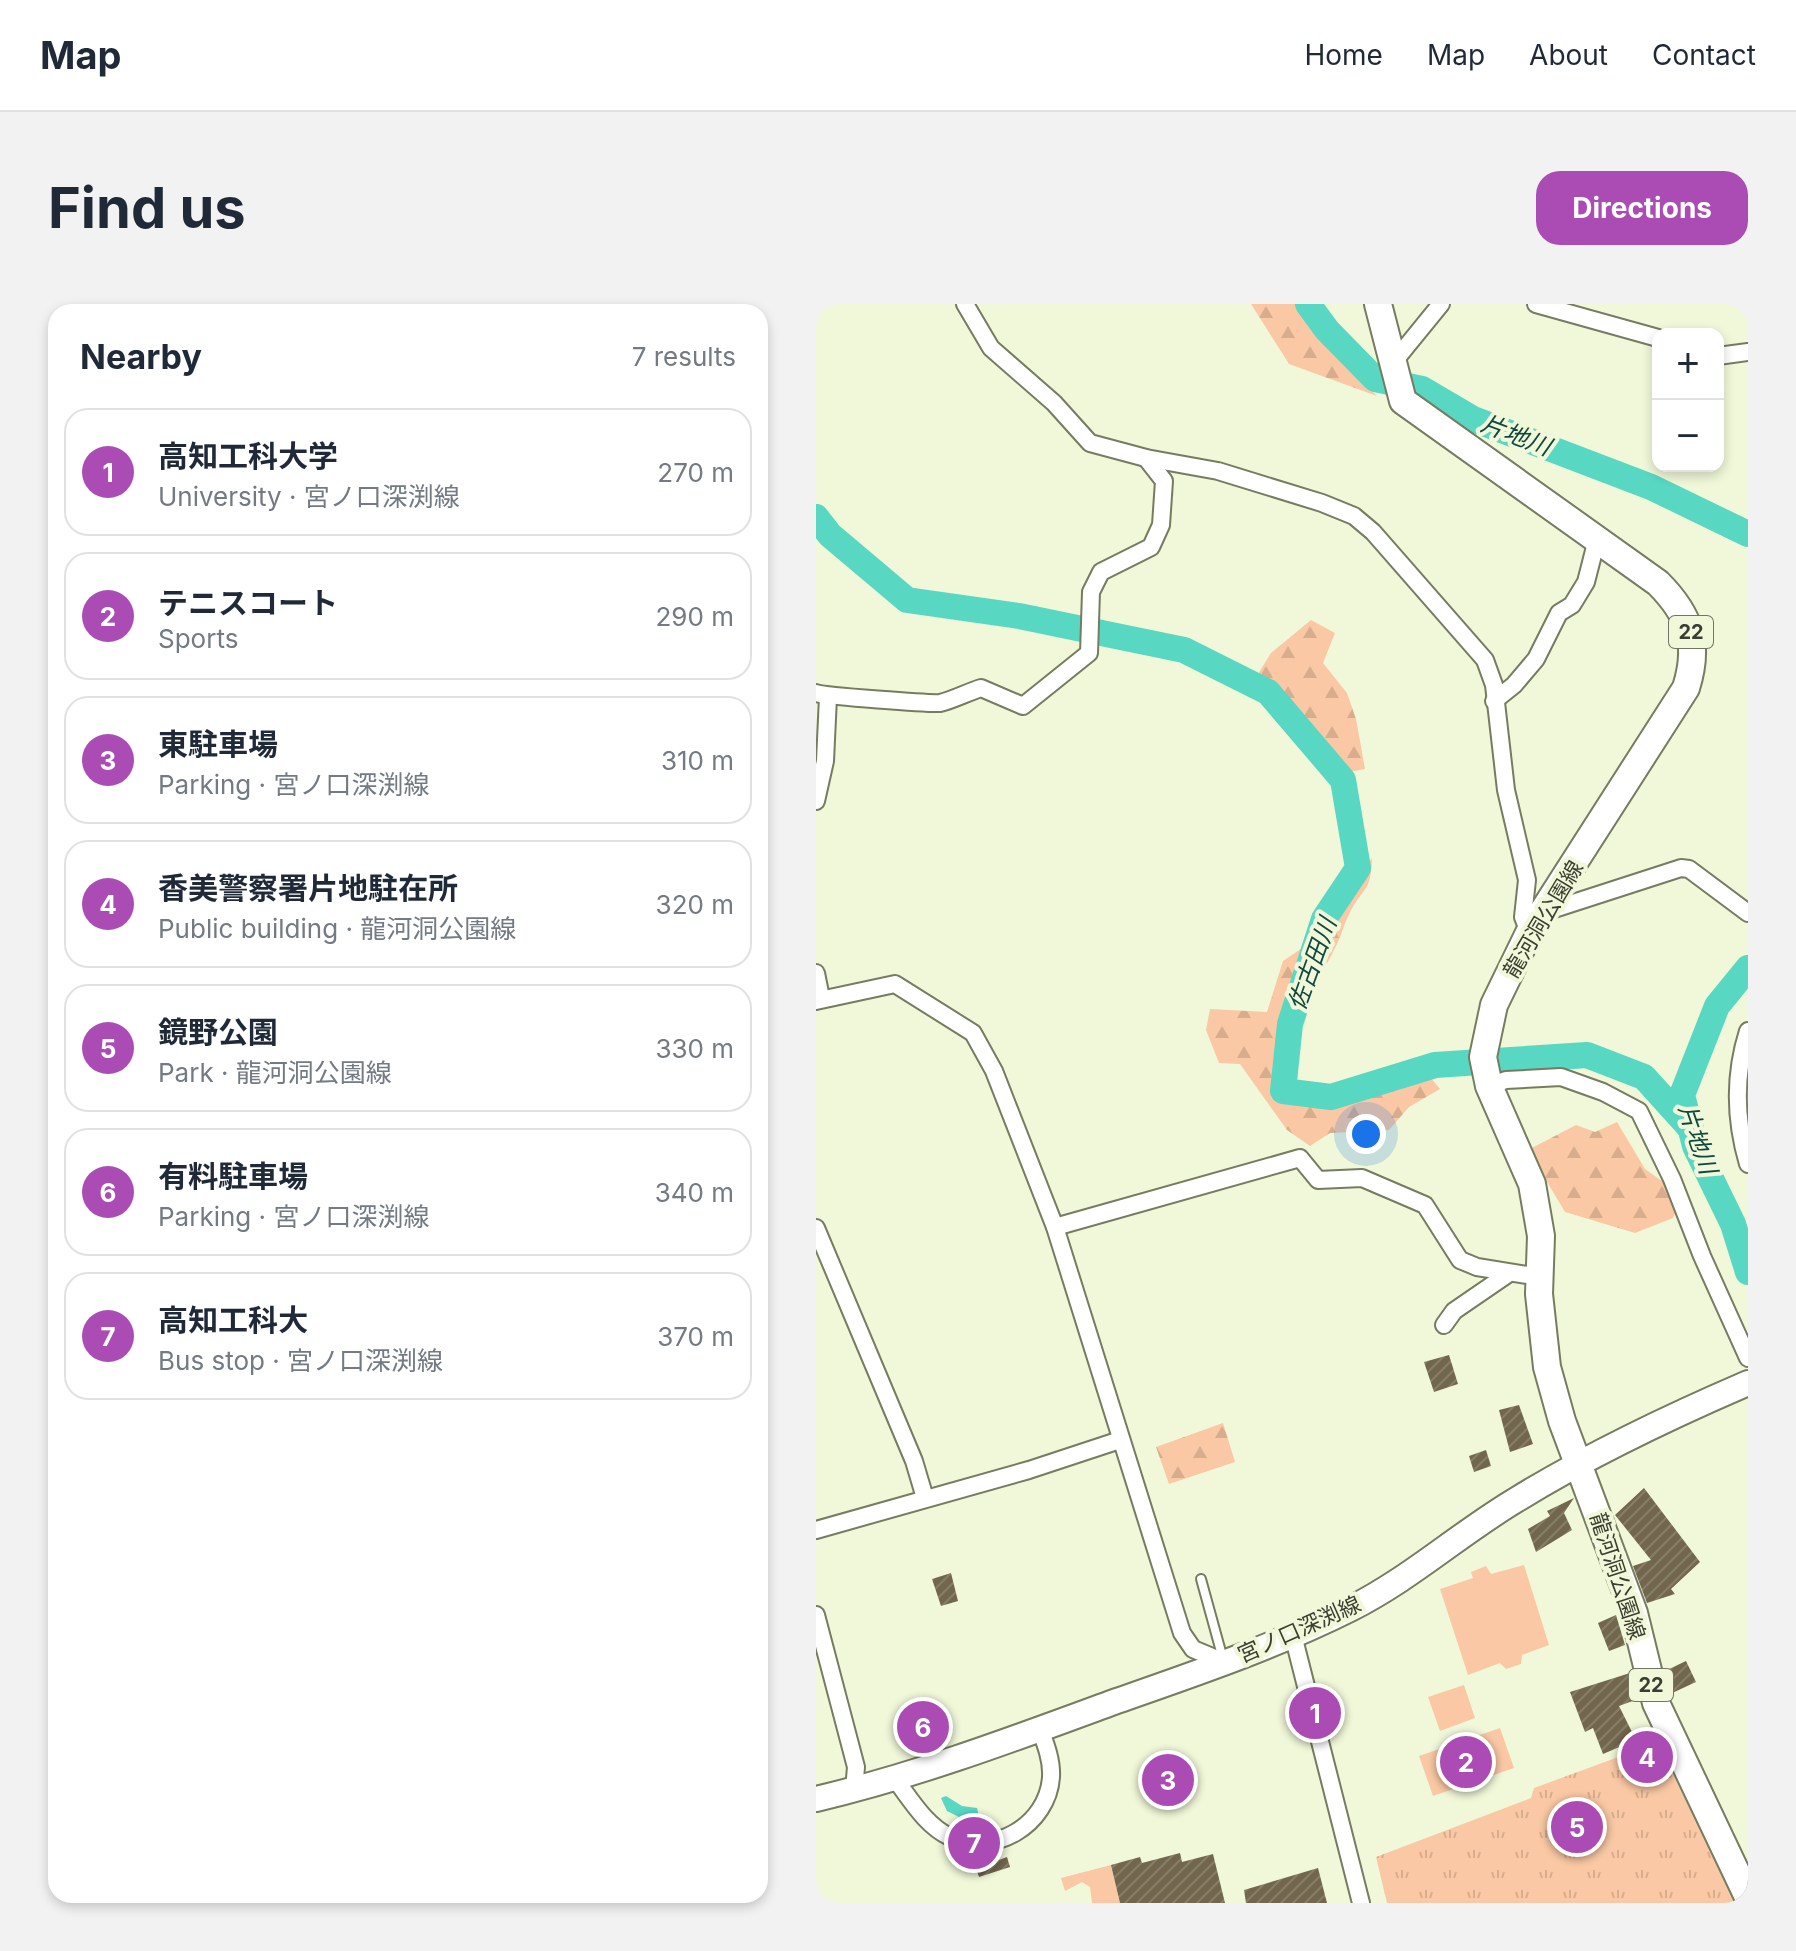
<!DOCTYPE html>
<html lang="en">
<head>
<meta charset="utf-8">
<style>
  :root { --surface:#fff; --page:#f2f2f3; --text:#1f2937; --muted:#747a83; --line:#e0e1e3; --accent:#ab4cb5 }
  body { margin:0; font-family:Inter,"Noto Sans JP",sans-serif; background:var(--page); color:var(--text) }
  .controls { position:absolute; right:24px; top:24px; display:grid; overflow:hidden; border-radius:16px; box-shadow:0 4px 12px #0003 }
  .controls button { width:72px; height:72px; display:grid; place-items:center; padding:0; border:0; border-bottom:2px solid var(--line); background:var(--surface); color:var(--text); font:40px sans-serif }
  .you { position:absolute; left:550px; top:830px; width:28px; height:28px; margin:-20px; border:6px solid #fff; border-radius:50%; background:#1a73e8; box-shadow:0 0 0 12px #1a73e833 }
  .badge { display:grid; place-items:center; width:52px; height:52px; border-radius:50%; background:var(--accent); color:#fff; font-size:26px; font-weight:700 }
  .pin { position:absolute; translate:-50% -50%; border:4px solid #fff; box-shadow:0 2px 8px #0006 }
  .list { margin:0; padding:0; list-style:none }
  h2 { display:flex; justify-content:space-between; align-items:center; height:104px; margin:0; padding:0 32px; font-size:34px }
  h2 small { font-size:26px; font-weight:400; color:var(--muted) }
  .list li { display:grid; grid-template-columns:52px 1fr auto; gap:24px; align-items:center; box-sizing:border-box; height:128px; margin:0 16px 16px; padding:0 16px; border:2px solid var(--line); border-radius:24px }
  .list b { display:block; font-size:30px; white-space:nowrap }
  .list p { margin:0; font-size:26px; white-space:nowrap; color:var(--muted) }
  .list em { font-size:26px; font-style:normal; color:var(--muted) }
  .map { position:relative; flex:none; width:932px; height:1599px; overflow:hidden; border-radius:24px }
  header { display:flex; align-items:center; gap:48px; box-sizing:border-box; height:112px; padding:0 40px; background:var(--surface); border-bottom:2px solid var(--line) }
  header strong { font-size:38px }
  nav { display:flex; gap:44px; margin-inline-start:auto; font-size:28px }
  .intro { display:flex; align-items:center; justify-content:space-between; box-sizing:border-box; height:192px; padding:0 48px }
  h1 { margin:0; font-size:56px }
  .button { padding:20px 36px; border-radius:24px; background:var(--accent); color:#fff; font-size:28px; font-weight:700 }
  main { display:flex; gap:48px; padding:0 48px }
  aside { flex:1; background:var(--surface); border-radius:24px; box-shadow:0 4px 12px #0003 }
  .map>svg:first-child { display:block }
  .grass { fill:#fac8a4 }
  .forest { fill:url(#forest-firs) }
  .park { fill:url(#park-tufts) }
  .water { fill:#58d7c3 }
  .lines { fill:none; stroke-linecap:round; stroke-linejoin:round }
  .river { stroke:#58d7c3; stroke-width:26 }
  .building { fill:url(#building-hatch) }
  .service-casing { stroke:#757c60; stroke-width:12 }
  .minor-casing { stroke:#757c60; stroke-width:20 }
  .secondary-casing { stroke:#757c60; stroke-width:28 }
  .primary-casing { stroke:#757c60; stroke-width:30 }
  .service { stroke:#fff; stroke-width:8 }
  .minor { stroke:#fff; stroke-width:16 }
  .secondary { stroke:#fff; stroke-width:24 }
  .primary { stroke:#fff; stroke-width:26 }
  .labels { text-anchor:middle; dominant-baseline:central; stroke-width:8; stroke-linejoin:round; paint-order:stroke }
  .shield { fill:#f0f8d9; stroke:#717663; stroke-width:2 }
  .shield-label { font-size:20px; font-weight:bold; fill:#3a3e31 }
  .street-label { font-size:22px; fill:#3a3e31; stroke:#f0f8d9 }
  .water-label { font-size:24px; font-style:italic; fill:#104840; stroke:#f0f8d9 }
</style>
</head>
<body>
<header>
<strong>Map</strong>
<nav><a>Home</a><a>Map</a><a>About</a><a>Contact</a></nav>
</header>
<div class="intro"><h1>Find us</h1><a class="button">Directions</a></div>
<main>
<aside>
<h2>Nearby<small>7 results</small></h2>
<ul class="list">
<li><span class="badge">1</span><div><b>高知工科大学</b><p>University · 宮ノ口深渕線</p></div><em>270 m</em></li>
<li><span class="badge">2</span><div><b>テニスコート</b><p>Sports</p></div><em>290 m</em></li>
<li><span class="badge">3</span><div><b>東駐車場</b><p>Parking · 宮ノ口深渕線</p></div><em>310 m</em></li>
<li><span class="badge">4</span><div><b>香美警察署片地駐在所</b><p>Public building · 龍河洞公園線</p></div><em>320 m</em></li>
<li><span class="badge">5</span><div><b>鏡野公園</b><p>Park · 龍河洞公園線</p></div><em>330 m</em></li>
<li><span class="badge">6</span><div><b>有料駐車場</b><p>Parking · 宮ノ口深渕線</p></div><em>340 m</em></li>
<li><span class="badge">7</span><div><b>高知工科大</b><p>Bus stop · 宮ノ口深渕線</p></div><em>370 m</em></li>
</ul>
</aside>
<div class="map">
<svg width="932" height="1599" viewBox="0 0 932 1599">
  <defs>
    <pattern id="forest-firs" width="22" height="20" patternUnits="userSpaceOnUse" patternTransform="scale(2)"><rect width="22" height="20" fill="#fac8a4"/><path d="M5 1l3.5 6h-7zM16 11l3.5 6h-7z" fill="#d7ad8e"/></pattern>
    <pattern id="park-tufts" width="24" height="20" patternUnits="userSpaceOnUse" patternTransform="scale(2)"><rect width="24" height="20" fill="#fac8a4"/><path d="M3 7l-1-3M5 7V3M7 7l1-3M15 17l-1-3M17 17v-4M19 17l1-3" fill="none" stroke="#d7ad8e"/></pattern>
    <pattern id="building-hatch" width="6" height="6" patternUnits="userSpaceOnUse" patternTransform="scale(2)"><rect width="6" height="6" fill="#72674c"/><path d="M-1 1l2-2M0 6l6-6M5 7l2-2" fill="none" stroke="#867e69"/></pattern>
  </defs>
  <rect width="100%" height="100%" fill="#f0f8d9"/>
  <!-- grass -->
  <g class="grass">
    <polygon points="708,1261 733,1341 706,1351 705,1360 690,1365 684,1359 652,1371 624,1285 657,1274 655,1268 670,1262 675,1270"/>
    <polygon points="648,1381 659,1414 624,1427 612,1393"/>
    <polygon points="684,1424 698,1464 617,1492 603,1452"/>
    <polygon points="295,1561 304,1599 276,1599 274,1583 266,1578 249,1587 245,1574"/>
  </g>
  <!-- forest -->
  <g class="forest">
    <polygon points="435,0 486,0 517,47 561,92 473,60"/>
    <polygon points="495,316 519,329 507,359 531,389 540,415 549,465 533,468 508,451 483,413 442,370 455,349"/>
    <path d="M556,554C555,588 548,582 534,608C528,619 526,631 520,642C496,693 457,728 477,789C519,796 562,792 598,769L615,774L624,785L593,803L573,826L514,829L494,842L471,826L424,760L403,759L390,726L394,705L451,708L467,657L501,634Z"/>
    <polygon points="801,818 829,865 867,892 857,914 819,929 749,908 712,846 760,821 779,828"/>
    <polygon points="407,1119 419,1158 353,1180 340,1143"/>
  </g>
  <!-- park -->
  <polygon class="park" points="816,1448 827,1470 857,1470 921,1599 571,1599 560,1553 715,1494 718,1484"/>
  <!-- water -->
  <polygon class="water" points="130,1492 146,1502 161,1504 164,1516 147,1515 131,1507 125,1494"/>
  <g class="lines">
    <!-- river -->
    <g class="river">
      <polyline points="492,0 511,26 559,75 606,85 657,115 835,183 932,230"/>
      <polyline points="0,213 14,231 91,296 203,312 368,346 452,388 527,476 542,564 508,615 474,720 467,787 515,793 619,761 771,751 828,773 875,825"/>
      <polyline points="932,664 901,702 866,791 879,842 917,920 932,968"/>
    </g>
  </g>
  <!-- building -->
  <g class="building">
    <polygon points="633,1051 642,1080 618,1088 608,1058"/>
    <polygon points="703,1101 717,1140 694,1148 683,1106"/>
    <polygon points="670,1146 675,1162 658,1168 653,1152"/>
    <polygon points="828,1184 884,1258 855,1285 859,1290 831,1299 817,1262 835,1256 799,1211"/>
    <polygon points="758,1194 748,1209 756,1226 720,1248 712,1225 734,1212 731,1207"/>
    <polygon points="135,1269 142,1297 125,1302 116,1275"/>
    <polygon points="800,1311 809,1341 793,1347 782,1319"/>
    <polygon points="870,1357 880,1378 854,1390 849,1367"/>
    <polygon points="814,1369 822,1395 803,1402 820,1436 787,1450 777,1424 769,1428 754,1388"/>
    <polygon points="833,1439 841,1457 828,1463 820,1446"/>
    <polygon points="364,1549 366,1558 397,1550 409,1599 304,1599 295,1561 324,1553 326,1559"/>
    <polygon points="191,1553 194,1563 163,1573 160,1564"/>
    <polygon points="502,1564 511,1599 430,1599 428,1586"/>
  </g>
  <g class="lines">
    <defs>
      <polyline id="service" points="385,1275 407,1355"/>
      <g id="minor">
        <polyline points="149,0 175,44 238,99 274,139 330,154 402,167 506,199 538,212 557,228 669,356 678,381 690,486 711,576 707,613 713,629"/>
        <polyline points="720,0 842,34"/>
        <polyline points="902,52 932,48"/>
        <polyline points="575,57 581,54 625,0"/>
        <path d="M0,389C8,392 115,400 124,399C137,396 152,388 165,384L207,402L273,349L275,288L285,268L335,243L345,221L348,177L330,154"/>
        <polyline points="678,397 698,381 720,355 743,309 756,301 770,278 781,235"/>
        <polyline points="0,497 9,457 12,393"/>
        <polyline points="729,608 865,564 873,565 932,609"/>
        <polyline points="0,669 5,694"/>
        <polyline points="0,697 79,680 157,729 178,767 239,923 366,1329 377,1345 408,1358"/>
        <path d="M932,727C918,771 919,816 932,860"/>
        <polyline points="673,782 690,776 745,773 787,788 823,807 856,875 886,952 932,1054"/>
        <polyline points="239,923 484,854 502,876 546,874 609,901 644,956 661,963 724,973"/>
        <polyline points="0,924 98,1157 109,1194"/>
        <polyline points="628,1021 638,1007 692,970"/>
        <polyline points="0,1226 213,1166 304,1136"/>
        <polyline points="0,1311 40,1463 38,1486"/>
        <polyline points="477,1331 545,1599"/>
        <path d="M79,1475C95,1496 110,1522 134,1533C177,1553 232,1521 235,1473C236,1457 230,1441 224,1425"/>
      </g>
      <path id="secondary" d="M0,1495C102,1471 200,1434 298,1398C378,1370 458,1343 534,1305C594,1275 643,1230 700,1196C773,1151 853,1113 932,1079"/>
      <path id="primary" d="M562,0L587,97L842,279C874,311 884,340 870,384L713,629L678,701L667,753L673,782L716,880L725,932L723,990L731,1063L746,1117L818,1309L840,1399L932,1593"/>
    </defs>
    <!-- service casing -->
    <use href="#service" class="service-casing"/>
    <!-- minor casing -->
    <use href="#minor" class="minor-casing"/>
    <!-- secondary casing -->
    <use href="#secondary" class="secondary-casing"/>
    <!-- primary casing -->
    <use href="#primary" class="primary-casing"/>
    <!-- service -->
    <use href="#service" class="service"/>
    <!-- minor -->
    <use href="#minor" class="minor"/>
    <!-- secondary -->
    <use href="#secondary" class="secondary"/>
    <!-- primary -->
    <use href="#primary" class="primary"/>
  </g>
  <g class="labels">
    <!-- shield labels -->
    <g class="shield">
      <rect x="853" y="312" width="44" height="32" rx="6"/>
      <rect x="813" y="1365" width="44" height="32" rx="6"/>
    </g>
    <g class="shield-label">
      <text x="875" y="328">22</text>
      <text x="835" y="1381">22</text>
    </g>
    <!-- street labels -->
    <g class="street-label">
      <text transform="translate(727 615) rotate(-59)">龍河洞公園線</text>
      <text transform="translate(802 1272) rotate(72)">龍河洞公園線</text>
      <text transform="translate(483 1325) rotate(-24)">宮ノ口深渕線</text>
    </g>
    <!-- water labels -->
    <g class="water-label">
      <text transform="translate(700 131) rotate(21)">片地川</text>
      <text transform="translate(496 660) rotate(-70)">佐古田川</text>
      <text transform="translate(882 835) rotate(71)">片地川</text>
    </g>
  </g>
</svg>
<div class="controls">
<button>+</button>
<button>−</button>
</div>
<div class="you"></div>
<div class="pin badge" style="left:499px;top:1409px">1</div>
<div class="pin badge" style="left:650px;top:1458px">2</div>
<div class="pin badge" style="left:352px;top:1476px">3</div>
<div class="pin badge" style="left:831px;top:1453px">4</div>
<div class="pin badge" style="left:761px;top:1523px">5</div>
<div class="pin badge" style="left:107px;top:1423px">6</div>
<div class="pin badge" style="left:158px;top:1539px">7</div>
</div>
</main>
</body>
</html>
